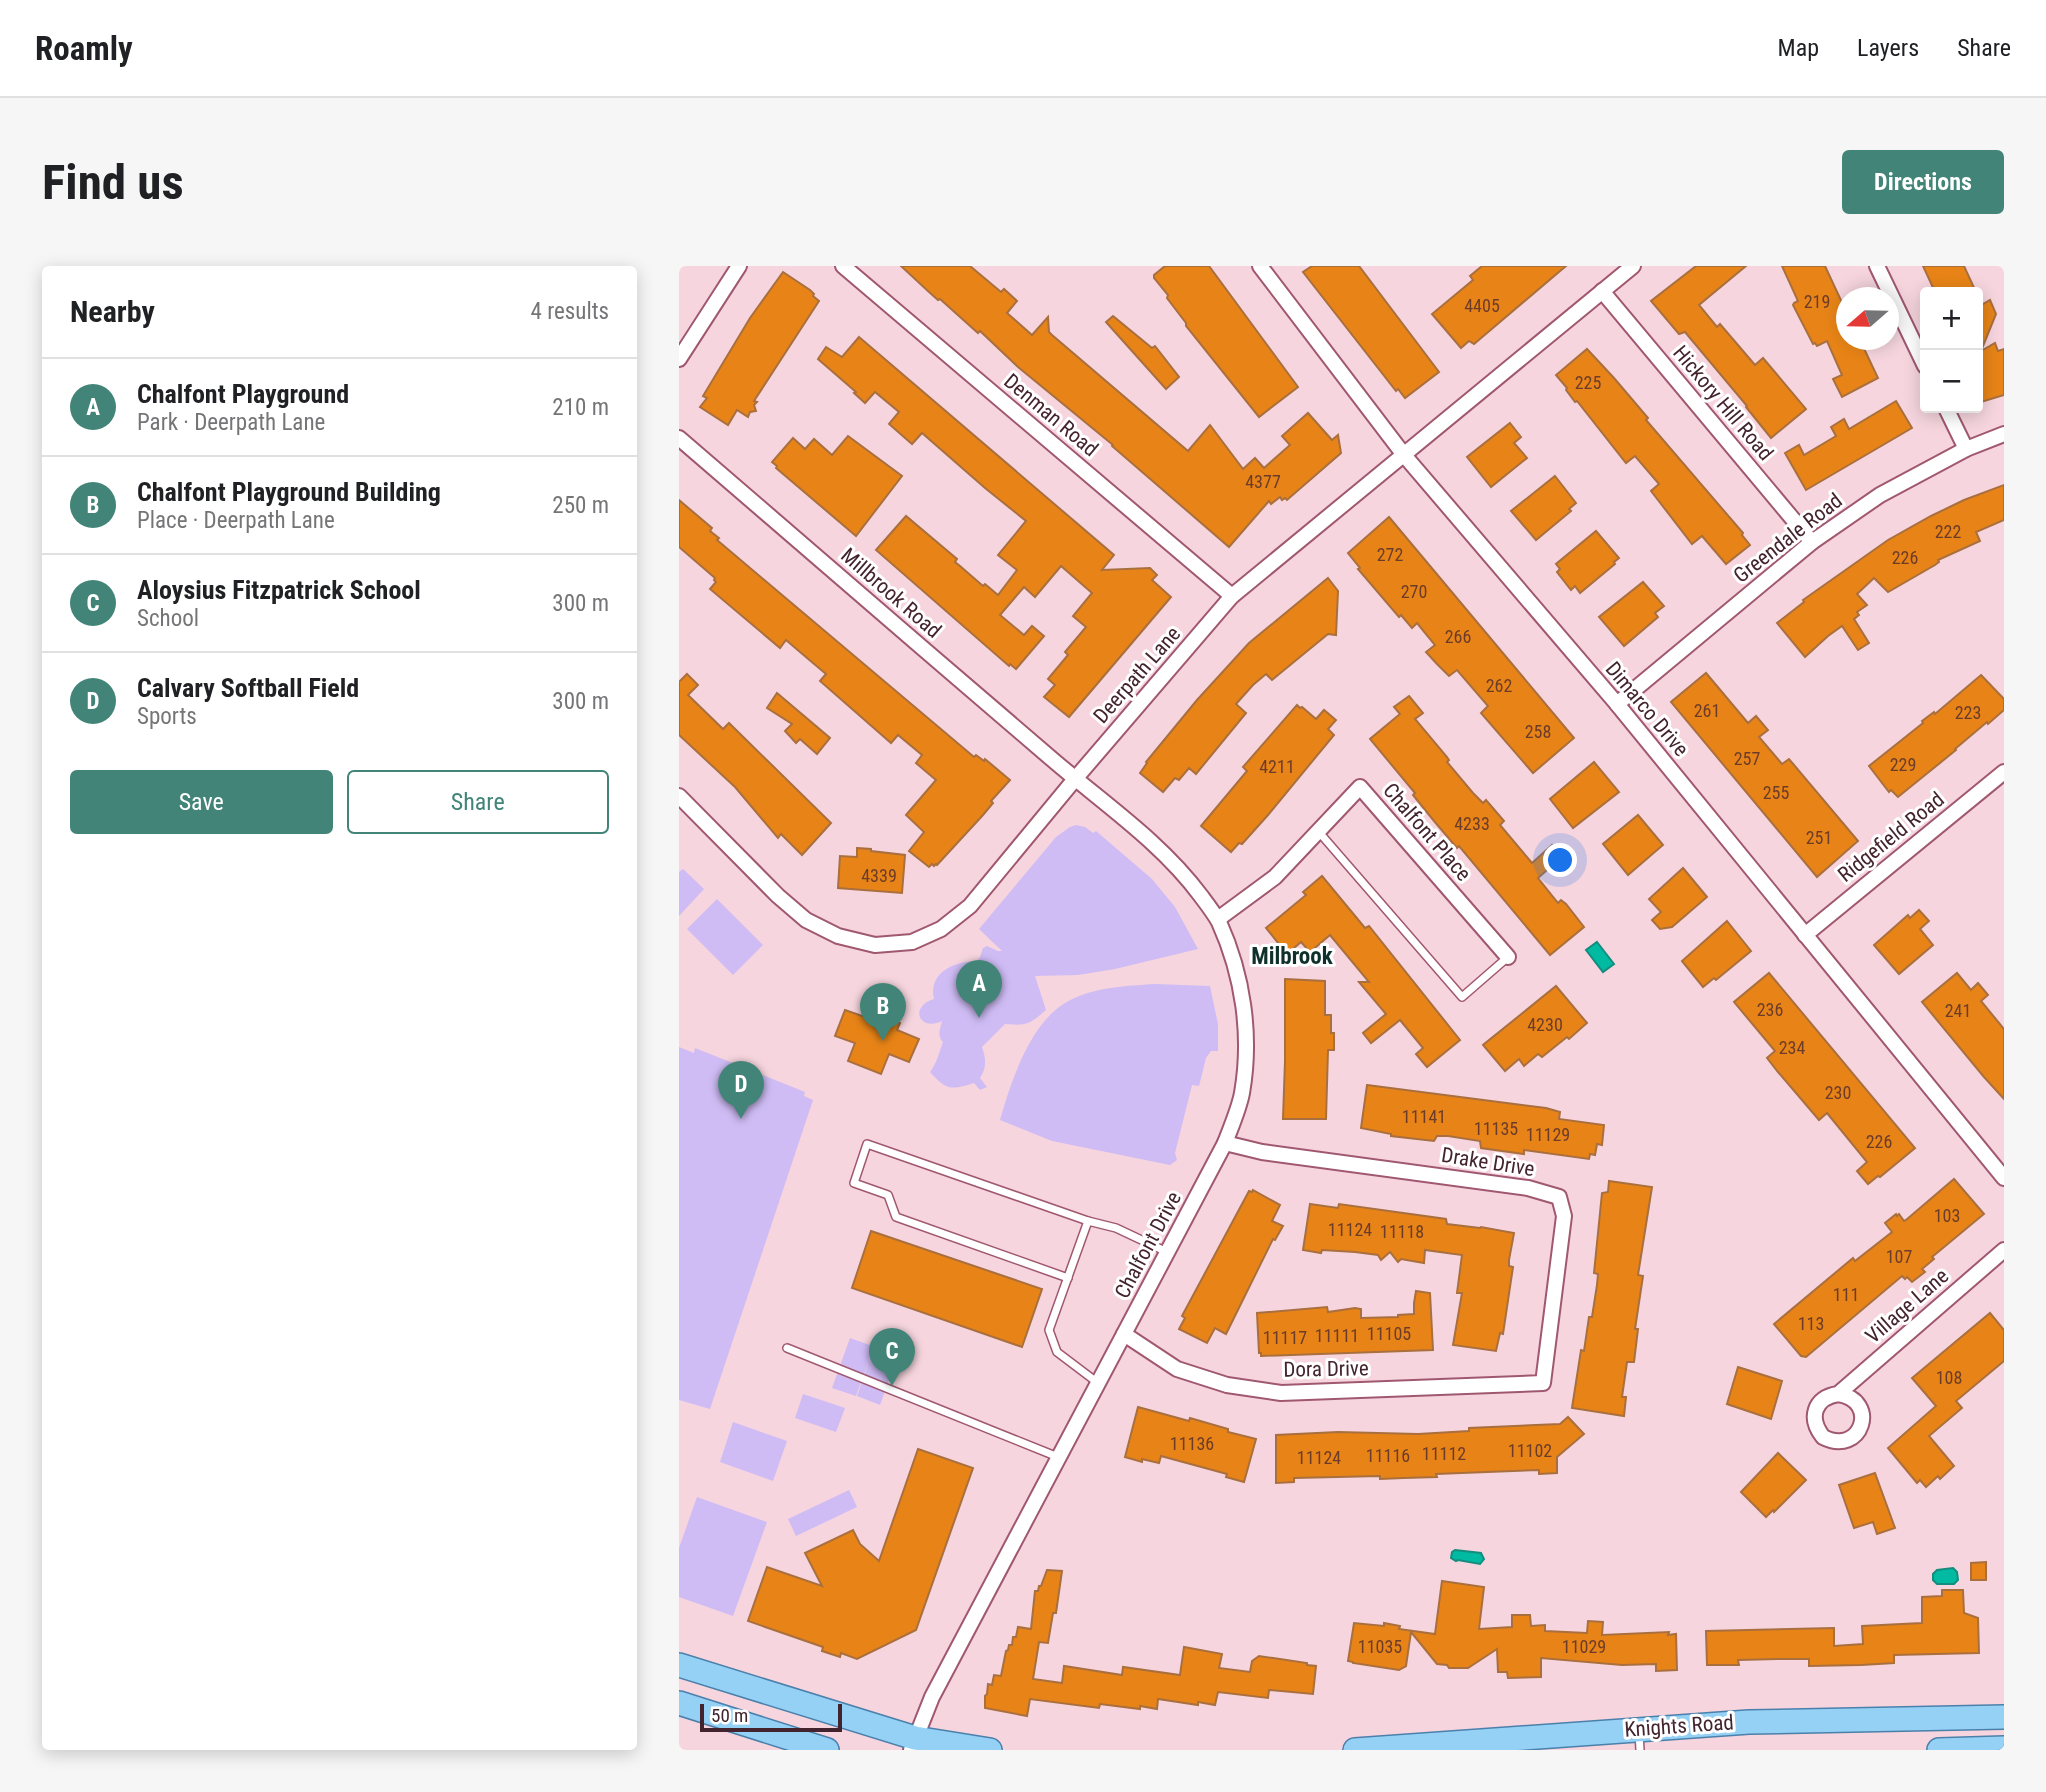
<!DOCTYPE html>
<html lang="en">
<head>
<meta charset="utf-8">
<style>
  :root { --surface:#fff; --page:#f6f6f6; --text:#202124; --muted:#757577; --line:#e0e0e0; --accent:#428578 }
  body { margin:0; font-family:"Roboto Condensed",sans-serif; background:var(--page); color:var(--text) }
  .controls { position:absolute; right:21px; top:21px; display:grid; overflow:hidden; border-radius:7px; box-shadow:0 4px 18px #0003 }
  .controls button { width:63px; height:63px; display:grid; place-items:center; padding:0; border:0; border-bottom:2px solid var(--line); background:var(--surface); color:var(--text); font:35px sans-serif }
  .compass { position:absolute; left:1157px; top:21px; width:63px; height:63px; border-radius:50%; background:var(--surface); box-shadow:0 4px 18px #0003; rotate:250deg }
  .scale { position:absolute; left:21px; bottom:18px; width:142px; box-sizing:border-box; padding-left:7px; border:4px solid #43242e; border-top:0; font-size:19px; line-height:24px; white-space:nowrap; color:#43242e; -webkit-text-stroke:5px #fff; paint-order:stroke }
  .you { position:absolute; left:882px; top:595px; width:24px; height:24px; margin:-18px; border:5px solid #fff; border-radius:50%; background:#1a73e8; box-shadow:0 0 0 10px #1a73e833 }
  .badge { display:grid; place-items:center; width:46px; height:46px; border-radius:50%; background:var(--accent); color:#fff; font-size:23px; font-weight:700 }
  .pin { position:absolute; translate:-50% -58px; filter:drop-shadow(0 2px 4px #0008) }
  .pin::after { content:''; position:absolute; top:37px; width:24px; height:21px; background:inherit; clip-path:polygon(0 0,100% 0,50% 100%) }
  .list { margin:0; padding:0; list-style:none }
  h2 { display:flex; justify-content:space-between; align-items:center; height:91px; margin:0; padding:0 28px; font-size:30px }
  h2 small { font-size:23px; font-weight:400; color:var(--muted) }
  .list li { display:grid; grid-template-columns:46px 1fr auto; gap:21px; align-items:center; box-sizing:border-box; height:98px; padding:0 28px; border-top:2px solid var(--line) }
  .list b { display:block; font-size:26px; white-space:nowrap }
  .list p { margin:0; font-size:23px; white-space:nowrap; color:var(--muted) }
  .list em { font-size:23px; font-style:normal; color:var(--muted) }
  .actions { display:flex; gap:14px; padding:21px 28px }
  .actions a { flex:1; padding:16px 0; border:2px solid var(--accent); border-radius:7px; text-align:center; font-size:24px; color:var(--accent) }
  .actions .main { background:var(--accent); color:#fff }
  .map { position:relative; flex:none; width:1325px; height:1484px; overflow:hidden; border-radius:7px }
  header { display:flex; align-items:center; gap:42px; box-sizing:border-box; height:98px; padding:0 35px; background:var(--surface); border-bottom:2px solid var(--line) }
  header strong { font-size:33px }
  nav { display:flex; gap:38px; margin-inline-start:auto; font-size:24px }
  .intro { display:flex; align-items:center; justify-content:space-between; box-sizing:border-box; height:168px; padding:0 42px }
  h1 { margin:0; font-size:49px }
  .button { padding:18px 32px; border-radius:7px; background:var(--accent); color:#fff; font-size:24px; font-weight:700 }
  main { display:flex; gap:42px; padding:0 42px }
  aside { flex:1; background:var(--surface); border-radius:7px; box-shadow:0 4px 18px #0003 }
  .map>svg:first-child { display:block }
  .green { fill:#cfbcf5 }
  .water { fill:#00baa2; stroke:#148d7f; stroke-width:2 }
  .building { fill:#e88417; stroke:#a96f3e; stroke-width:2 }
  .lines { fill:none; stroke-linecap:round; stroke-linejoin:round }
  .service-casing { stroke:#a05870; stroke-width:10 }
  .minor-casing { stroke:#a05870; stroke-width:18 }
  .primary-casing { stroke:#4b80ab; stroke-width:26 }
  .service { stroke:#fff; stroke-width:7 }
  .minor { stroke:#fff; stroke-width:14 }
  .primary { stroke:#95d0f5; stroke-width:23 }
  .labels { text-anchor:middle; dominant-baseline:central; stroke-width:6; stroke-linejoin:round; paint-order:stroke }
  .number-label { font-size:18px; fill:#6c3c28 }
  .street-label { font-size:21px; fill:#43242e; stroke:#fff }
  .neighbourhood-label { font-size:23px; font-weight:bold; fill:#10312b; stroke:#fff }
</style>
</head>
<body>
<header>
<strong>Roamly</strong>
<nav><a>Map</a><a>Layers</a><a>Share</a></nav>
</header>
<div class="intro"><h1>Find us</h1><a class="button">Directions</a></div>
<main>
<aside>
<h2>Nearby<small>4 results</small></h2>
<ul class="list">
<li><span class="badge">A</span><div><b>Chalfont Playground</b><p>Park · Deerpath Lane</p></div><em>210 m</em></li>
<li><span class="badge">B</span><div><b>Chalfont Playground Building</b><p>Place · Deerpath Lane</p></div><em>250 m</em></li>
<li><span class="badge">C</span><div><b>Aloysius Fitzpatrick School</b><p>School</p></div><em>300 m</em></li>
<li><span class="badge">D</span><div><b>Calvary Softball Field</b><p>Sports</p></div><em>300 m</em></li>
</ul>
<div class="actions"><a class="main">Save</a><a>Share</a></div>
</aside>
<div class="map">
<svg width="1325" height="1484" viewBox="0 0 1325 1484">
  <rect width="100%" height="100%" fill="#f6d5de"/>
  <!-- green -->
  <g class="green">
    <path d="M397,559L406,561L414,567L417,565L473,613L496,641L519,683L436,703L399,709L356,710L367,744C351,758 348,760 326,758L303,781C307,793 308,801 301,812L308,821L301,824L295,817C272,824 268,825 251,806C258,797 260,787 264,776C258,770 261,763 263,755C241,766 229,741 255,733C249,707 275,695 298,695L301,691L304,682L308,680L319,685H323L300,663L377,571L391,561Z"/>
    <polygon points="4,603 25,623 0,650 0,606"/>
    <polygon points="38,633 84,679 54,709 8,663"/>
    <path d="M476,718L531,720L539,758V785H532L527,792L520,820L513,819L496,887L498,894L491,899L373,875L321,854C332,816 350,759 386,737C412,721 447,720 476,718Z"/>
    <polygon points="0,781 15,787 16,782 126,826 125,830 134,834 31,1143 0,1134"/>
    <polygon points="171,1072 219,1089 201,1139 178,1130 194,1084 177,1130 153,1122"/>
    <polygon points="124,1128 166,1142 157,1166 116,1152"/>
    <polygon points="54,1156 108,1175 94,1215 41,1196"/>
    <polygon points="170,1224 178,1241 117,1270 109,1253"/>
    <polygon points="18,1231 88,1256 54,1350 0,1331 0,1282"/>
  </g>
  <!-- water -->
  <g class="water">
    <polygon points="918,676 935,698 924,706 907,684"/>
    <polygon points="776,1284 802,1287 805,1293 801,1298 779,1294 777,1295 772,1292 773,1286"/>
    <polygon points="1274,1302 1278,1306 1279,1314 1275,1318 1258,1318 1254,1314 1254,1308 1258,1304"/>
  </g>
  <!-- building -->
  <g class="building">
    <polygon points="222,0 291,0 322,26 325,23 338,35 328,47 353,69 369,51 370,66 373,69 509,185 531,159 564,203 576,192 585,202 611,179 603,170 629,147 653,174 659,169 662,187 608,234 606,232 603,234 601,231 592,238 590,235 550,281 433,180 434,179 339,101 301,65 299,67 261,33 259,34 250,26"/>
    <polygon points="486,0 530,0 619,121 580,151 507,60 507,57 488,32 489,29 475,12 475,9"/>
    <polygon points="633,0 680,0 760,106 726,132 719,123 717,125 624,6"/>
    <polygon points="803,0 887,0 795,78 790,75 782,82 753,48 794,14 791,10"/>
    <polygon points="1017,0 1067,0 1020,39 1038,61 1041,58 1076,99 1084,92 1127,143 1092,172 1067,141 1068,140 1006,66 1000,68 972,35"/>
    <polygon points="1103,0 1146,0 1167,45 1167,74 1181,74 1199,112 1163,131 1154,113 1163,109 1148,75 1138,80 1136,77 1134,78 1114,39 1115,37 1119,35"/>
    <polygon points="1244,0 1285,0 1297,26 1256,26"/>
    <polygon points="104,6 131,24 135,28 134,30 140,35 75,135 78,136 75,139 77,145 71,146 69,151 58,144 49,159 21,141 28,132 24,130 71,52"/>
    <polygon points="1311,34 1317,48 1302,85 1316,77 1319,85 1325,83 1325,129 1299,137 1299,41"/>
    <polygon points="434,50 473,82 476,80 500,111 487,123 427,56"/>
    <polygon points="180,71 435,289 423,304 471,302 478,309 473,314 492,331 390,451 365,431 376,419 369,413 389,389 386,386 407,361 394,350 413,327 382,300 356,331 345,321 321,349 345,369 353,360 365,370 337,403 331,398 330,400 197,284 227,250 278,293 276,296 281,300 304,320 306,318 319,329 338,304 319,289 347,255 306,222 243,167 233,178 210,158 220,146 196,126 186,137 175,127 177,126 139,93 147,81 163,91"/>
    <polygon points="908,83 935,112 969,152 967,154 1064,267 1063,269 1071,279 1047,298 1023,270 1013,278 972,225 980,218 956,190 947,197 898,135 896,136 887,124 888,122 877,109"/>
    <polygon points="1217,135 1233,162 1127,224 1106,187 1120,179 1125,189 1157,170 1152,161 1165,153 1170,163"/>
    <polygon points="831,157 842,171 835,177 848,192 812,221 788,191"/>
    <polygon points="169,170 223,210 177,270 97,202 98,200 93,196 114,172 126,183 135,173 153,189"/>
    <polygon points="876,210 897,237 890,243 892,245 857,274 832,245"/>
    <polygon points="1325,219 1325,254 1297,266 1301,275 1259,294 1260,296 1256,299 1209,326 1195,312 1178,328 1188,339 1178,346 1180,349 1175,353 1190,377 1179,384 1163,360 1149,370 1126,391 1098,357 1125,336 1124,334 1209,274 1252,250 1285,234"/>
    <polygon points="0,234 33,262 31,265 40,272 38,274 295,491 297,489 305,495 306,493 331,514 312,535 314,537 304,549 258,599 257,598 255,600 253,598 250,601 230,585 245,566 227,549 257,514 237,497 243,489 219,469 212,477 141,415 147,408 121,386 107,374 101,382 31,323 37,316 35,314 36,312 0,281"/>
    <polygon points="710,251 895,472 854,507 802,447 809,440 778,404 770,410 758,398 747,386 756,379 738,357 733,362 722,349 720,351 679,303 681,302 669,287"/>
    <polygon points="917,265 940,292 935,296 936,298 901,327 896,320 892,324 878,306 881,303 877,298"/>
    <polygon points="649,312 659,325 657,369 649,368 593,414 587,408 574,419 557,438 567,447 517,508 510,502 500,514 496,512 484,526 461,507 468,497 467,496 518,434 570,377"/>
    <polygon points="964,316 985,340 976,347 979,351 945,380 920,351"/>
    <polygon points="1027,407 1069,457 1077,450 1089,464 1080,471 1103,498 1110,493 1179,575 1138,611 992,436"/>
    <polygon points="8,408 19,419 9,429 44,463 50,457 152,557 123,589 102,568 99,572 56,521 0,469 0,416"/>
    <polygon points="1302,409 1325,433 1325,444 1309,458 1308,456 1276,483 1277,484 1219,531 1212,524 1210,526 1190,500 1244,457 1243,455 1255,446 1256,448"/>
    <polygon points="98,427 151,472 138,488 121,473 117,477 106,465 113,458 88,442"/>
    <polygon points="730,430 744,447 736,453 768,491 770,494 768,496 794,527 804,537 807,534 825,555 821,559 853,597 873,579 883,591 859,612 879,637 882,634 887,638 905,661 871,689 780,580 778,582 755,555 734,529 736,527 691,473 721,448 715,441"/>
    <polygon points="618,439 621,442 623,441 637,453 645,444 657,454 649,463 655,469 589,549 563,578 560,577 552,586 522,560 568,505 564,501"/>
    <polygon points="915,496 940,526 894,562 871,533"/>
    <polygon points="959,549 984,579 949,609 924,578"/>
    <polygon points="178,582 192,583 192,585 226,589 223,627 159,622 161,590 178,591"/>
    <polygon points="1004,602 1028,631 993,661 981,663 973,654 982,646 970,633"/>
    <polygon points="643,610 686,662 690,660 781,774 748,801 737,788 744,782 721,754 692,777 684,767 707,748 680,716 690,716 651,669 631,686 622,676 608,688 587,662 627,629 624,626"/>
    <polygon points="1240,644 1250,655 1241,663 1254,679 1220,708 1195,679 1229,649 1231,652"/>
    <polygon points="1048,655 1072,685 1037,714 1035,712 1024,721 1003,695"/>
    <polygon points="1090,707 1236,882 1201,911 1199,910 1189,918 1178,905 1188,896 1148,847 1140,854 1099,806 1088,792 1096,785 1055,736"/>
    <polygon points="1278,707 1292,724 1299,717 1309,729 1302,735 1325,763 1325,833 1305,811 1243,736"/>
    <polygon points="606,713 646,715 646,749 652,749 652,767 655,767 655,784 649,784 647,853 604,853 606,795"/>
    <polygon points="877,720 908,757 890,773 888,771 863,791 859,788 845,800 840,793 826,805 804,779"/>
    <polygon points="166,744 186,751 189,744 221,757 218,764 240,773 230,796 210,788 202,808 169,795 176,777 156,770"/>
    <polygon points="688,819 867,842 881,846 880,853 925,859 923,879 918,878 916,889 911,888 910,893 845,884 845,888 802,882 801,875 769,870 758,870 755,875 712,870 712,868 682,862"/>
    <polygon points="1275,913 1305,948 1253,991 1255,993 1243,1003 1246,1006 1233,1016 1228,1011 1226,1013 1223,1010 1127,1091 1122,1090 1095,1058 1174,992 1176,995 1213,966 1206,957 1217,948 1218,950 1220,948 1225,955 1227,954"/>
    <polygon points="930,915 973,921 959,1009 964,1010 956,1063 959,1063 955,1096 948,1096 943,1131 947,1131 945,1150 893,1142 902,1084 905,1085 910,1051 913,1051 918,1019 919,1008 915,1007 923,927 929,926"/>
    <polygon points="574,924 601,939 593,955 604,960 596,974 594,973 547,1068 536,1062 528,1077 500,1063 506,1052 503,1050 570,925 573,926"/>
    <polygon points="631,938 659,942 660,938 767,953 768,958 801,962 802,961 835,967 830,994 830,1000 834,1001 824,1068 821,1067 817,1085 774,1079 783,1027 778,1027 783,989 746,984 745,997 722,993 719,996 711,986 702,994 699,989 676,986 643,984 642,987 624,984"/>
    <polygon points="192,965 363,1023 343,1081 173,1022"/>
    <polygon points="737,1025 751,1027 754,1084 582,1090 582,1087 580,1087 578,1047 648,1041 649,1046 676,1042 682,1043 682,1052 719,1051 719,1049 735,1048 735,1037"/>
    <polygon points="1311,1047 1325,1064 1325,1095 1277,1135 1283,1142 1250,1170 1275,1200 1261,1213 1259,1210 1247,1221 1241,1214 1238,1217 1209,1182 1257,1140 1233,1112"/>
    <polygon points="1059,1101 1103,1115 1092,1153 1048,1138"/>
    <polygon points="459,1141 510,1155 511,1152 549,1163 549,1166 577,1173 565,1216 547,1211 548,1208 482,1190 480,1197 463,1193 463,1196 446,1191"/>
    <polygon points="889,1151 905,1168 878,1191 878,1207 860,1208 860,1204 757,1208 758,1211 725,1212 701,1213 701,1210 615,1212 615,1216 597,1217 597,1169 659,1166 739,1168 790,1165 790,1162 881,1158"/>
    <polygon points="239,1183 294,1202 237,1364 178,1393 162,1387 161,1391 143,1385 144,1381 69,1355 88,1301 143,1320 126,1287 174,1264 181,1278 200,1295"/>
    <polygon points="1099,1187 1127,1214 1095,1246 1094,1244 1087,1251 1062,1226"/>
    <polygon points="1196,1207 1216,1262 1198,1268 1194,1256 1175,1262 1160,1219"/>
    <polygon points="1307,1296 1307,1314 1292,1314 1292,1297"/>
    <polygon points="368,1304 383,1305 377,1347 374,1347 369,1377 360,1376 354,1413 383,1417 385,1400 443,1409 444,1401 501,1409 505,1381 543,1388 540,1402 571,1406 573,1395 580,1390 628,1397 628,1399 637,1400 634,1428 590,1424 589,1432 539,1426 536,1439 519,1436 519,1439 479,1433 478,1443 461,1440 461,1443 421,1438 420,1442 351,1433 348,1450 306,1442 306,1430 308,1428 309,1418 313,1419 315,1409 322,1410 327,1385 329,1384 330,1379 333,1379 334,1371 337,1371 339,1361 352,1363 356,1325 359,1325 360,1320 362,1320"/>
    <polygon points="763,1315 805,1321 800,1363 833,1361 833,1349 851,1349 852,1360 866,1359 866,1365 908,1367 909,1355 924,1356 923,1369 990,1366 989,1369 997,1368 998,1404 977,1405 977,1398 943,1399 862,1392 862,1411 829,1412 828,1406 819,1406 818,1383 789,1402 770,1402 768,1399 758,1398 732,1366 727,1400 720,1404 674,1397 674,1396 669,1395 675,1357 705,1360 705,1357 721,1360 720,1363 756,1368"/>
    <polygon points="1263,1324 1284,1324 1285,1347 1299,1352 1300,1387 1215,1389 1215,1397 1182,1399 1130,1400 1130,1393 1099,1393 1059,1394 1060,1399 1028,1399 1027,1365 1155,1362 1155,1380 1184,1378 1183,1360 1243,1357 1243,1331 1263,1330"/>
  </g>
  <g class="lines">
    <defs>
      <g id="service">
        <polyline points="639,565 783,731 829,691"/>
        <polyline points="389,1012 217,951 209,929 175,917 188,878 409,955"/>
        <polyline points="108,1082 379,1191"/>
        <polyline points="419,1117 378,1086 370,1064 409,955 437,962 488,986"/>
        <polyline points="960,1467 961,1484"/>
      </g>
      <g id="minor">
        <polyline points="164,0 553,330"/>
        <polyline points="581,0 725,189 938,438 1325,912"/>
        <polyline points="1198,0 1246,100"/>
        <polyline points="923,25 1133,276"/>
        <polyline points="0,93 60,0"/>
        <polyline points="1267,142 1287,183"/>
        <path d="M0,172C125,280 249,387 374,494C424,537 482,576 522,630C528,638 535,647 540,656C564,709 573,769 563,827C560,843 552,861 546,877L253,1431L232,1484"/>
        <polyline points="938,438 1133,276 1201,229 1287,183 1325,168"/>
        <polyline points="0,530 99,630 127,654 159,670 196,679 233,676 262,663 291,640 396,513 553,330 954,0"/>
        <polyline points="539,653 596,611 681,521 829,691"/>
        <polyline points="1126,669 1325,506"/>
        <polyline points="445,1068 498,1103 548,1119 602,1127 864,1117 885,950 880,931 849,922 583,886 546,877"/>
        <path d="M1159,1128C1201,1134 1183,1191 1144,1171C1129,1152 1135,1132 1159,1128L1325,984"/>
      </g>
      <g id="primary">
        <polyline points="0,1399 236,1472 311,1484"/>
        <polyline points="0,1437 148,1484"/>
        <polyline points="676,1484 1070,1456 1325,1451"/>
        <polyline points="1260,1484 1325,1482"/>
      </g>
    </defs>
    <!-- service casing -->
    <use href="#service" class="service-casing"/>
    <!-- minor casing -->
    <use href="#minor" class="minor-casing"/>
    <!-- primary casing -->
    <use href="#primary" class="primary-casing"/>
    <!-- service -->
    <use href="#service" class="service"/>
    <!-- minor -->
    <use href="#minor" class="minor"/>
    <!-- primary -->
    <use href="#primary" class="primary"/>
  </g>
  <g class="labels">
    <!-- number labels -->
    <g class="number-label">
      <text x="1138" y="35">219</text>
      <text x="803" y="39">4405</text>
      <text x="909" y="116">225</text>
      <text x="584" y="215">4377</text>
      <text x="1269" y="265">222</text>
      <text x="711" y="288">272</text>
      <text x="1226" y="291">226</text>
      <text x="735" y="325">270</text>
      <text x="779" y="370">266</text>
      <text x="820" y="419">262</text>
      <text x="1028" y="444">261</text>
      <text x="1289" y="446">223</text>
      <text x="859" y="465">258</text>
      <text x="1068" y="492">257</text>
      <text x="1224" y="498">229</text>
      <text x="598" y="500">4211</text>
      <text x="1097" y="526">255</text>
      <text x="793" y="557">4233</text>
      <text x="1140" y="571">251</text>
      <text x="200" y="609">4339</text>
      <text x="1091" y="743">236</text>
      <text x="1279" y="744">241</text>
      <text x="866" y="758">4230</text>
      <text x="1113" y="781">234</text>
      <text x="1159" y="826">230</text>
      <text x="745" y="850">11141</text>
      <text x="817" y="862">11135</text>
      <text x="869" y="868">11129</text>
      <text x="1200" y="875">226</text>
      <text x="1268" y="949">103</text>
      <text x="671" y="963">11124</text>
      <text x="723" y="965">11118</text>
      <text x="1220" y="990">107</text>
      <text x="1167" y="1028">111</text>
      <text x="1132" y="1057">113</text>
      <text x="710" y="1067">11105</text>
      <text x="658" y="1069">11111</text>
      <text x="606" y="1071">11117</text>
      <text x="1270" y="1111">108</text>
      <text x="513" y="1177">11136</text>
      <text x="851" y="1184">11102</text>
      <text x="765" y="1187">11112</text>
      <text x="709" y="1189">11116</text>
      <text x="640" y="1191">11124</text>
      <text x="701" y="1380">11035</text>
      <text x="905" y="1380">11029</text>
    </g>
    <!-- street labels -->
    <g class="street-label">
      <text transform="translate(1044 137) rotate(50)">Hickory Hill Road</text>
      <text transform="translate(372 149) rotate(40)">Denman Road</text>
      <text transform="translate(1109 272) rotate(-38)">Greendale Road</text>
      <text transform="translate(212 327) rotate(41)">Millbrook Road</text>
      <text transform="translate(458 409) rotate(-49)">Deerpath Lane</text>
      <text transform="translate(968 443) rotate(50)">Dimarco Drive</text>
      <text transform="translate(748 566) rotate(49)">Chalfont Place</text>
      <text transform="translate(1212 571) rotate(-39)">Ridgefield Road</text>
      <text transform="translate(809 896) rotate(9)">Drake Drive</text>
      <text transform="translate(469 979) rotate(-62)">Chalfont Drive</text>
      <text transform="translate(1228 1040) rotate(-41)">Village Lane</text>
      <text transform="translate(647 1103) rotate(-1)">Dora Drive</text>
      <text transform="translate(1000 1460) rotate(-4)">Knights Road</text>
    </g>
    <!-- neighbourhood labels -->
    <g class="neighbourhood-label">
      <text x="613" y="690">Milbrook</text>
    </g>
  </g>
</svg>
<div class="controls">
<button>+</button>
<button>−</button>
</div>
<svg class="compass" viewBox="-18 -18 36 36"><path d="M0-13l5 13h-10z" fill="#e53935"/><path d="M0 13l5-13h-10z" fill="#757577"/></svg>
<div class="scale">50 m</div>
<div class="you"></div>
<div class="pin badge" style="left:300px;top:752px">A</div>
<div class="pin badge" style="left:204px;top:775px">B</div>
<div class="pin badge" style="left:213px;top:1120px">C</div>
<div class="pin badge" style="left:62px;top:853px">D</div>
</div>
</main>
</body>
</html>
